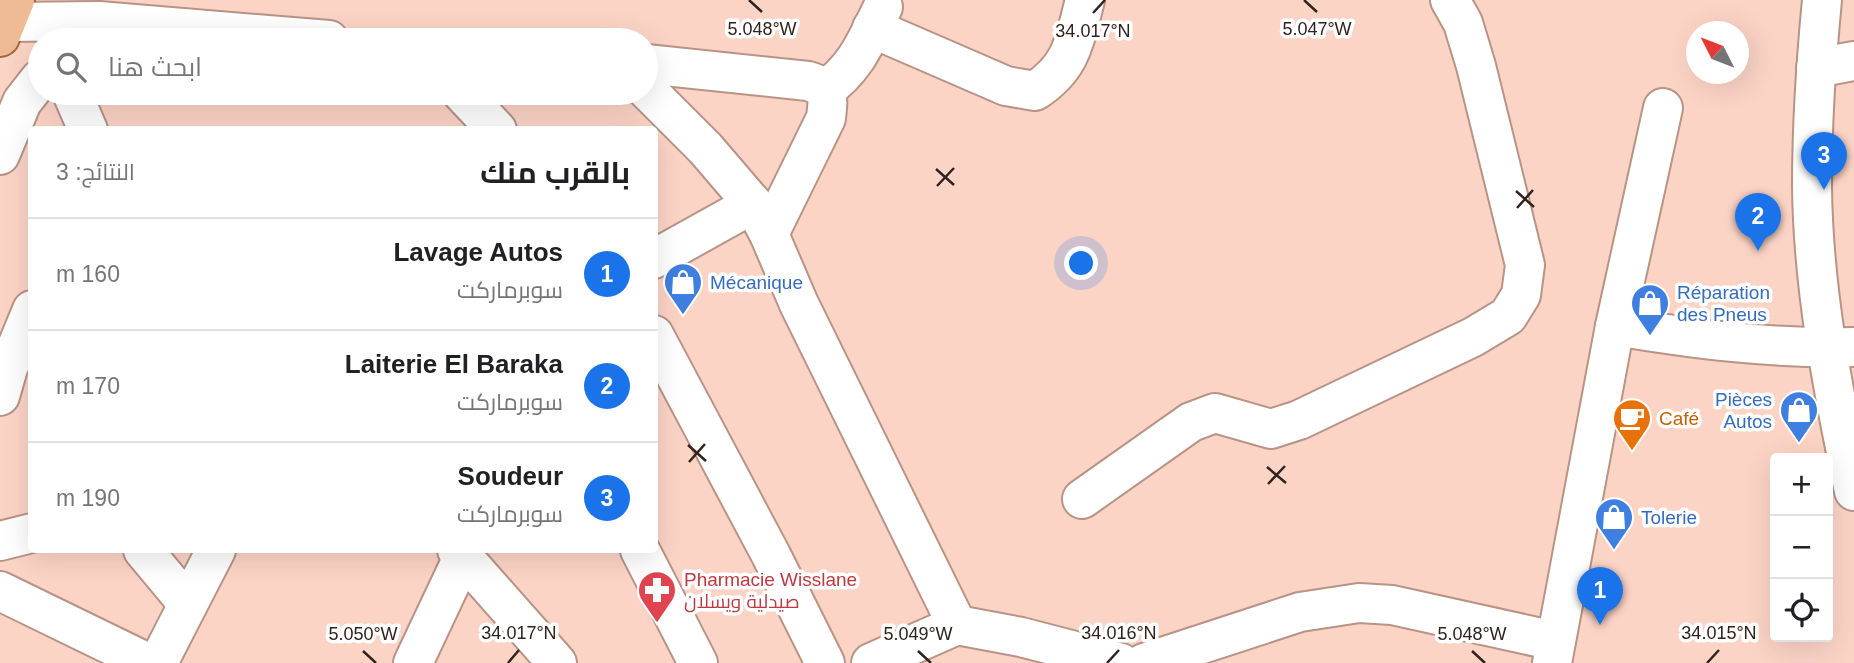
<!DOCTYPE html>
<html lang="ar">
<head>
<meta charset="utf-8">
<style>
  :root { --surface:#fff; --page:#f2f2f2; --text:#202124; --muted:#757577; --line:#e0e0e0; --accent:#1a73e8 }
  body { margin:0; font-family:Helvetica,Cairo,sans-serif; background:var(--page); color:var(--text); direction:rtl }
  .controls { position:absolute; right:21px; bottom:21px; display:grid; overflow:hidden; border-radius:7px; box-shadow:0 7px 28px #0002 }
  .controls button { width:63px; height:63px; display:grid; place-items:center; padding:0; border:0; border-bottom:2px solid var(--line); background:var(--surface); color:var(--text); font:35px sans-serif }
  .compass { position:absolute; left:1686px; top:21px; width:63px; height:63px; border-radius:50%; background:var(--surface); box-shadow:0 7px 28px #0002; rotate:312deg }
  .you { position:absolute; left:1082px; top:264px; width:24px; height:24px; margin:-18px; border:5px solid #fff; border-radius:50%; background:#1a73e8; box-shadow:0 0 0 10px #1a73e833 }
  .badge { display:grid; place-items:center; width:46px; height:46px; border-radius:50%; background:var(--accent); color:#fff; font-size:23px; font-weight:700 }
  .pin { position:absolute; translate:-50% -58px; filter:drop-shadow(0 2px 4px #0008) }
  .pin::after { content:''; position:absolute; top:37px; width:24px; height:21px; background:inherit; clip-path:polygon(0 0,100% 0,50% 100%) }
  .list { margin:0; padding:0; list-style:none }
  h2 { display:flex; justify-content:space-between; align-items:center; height:91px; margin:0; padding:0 28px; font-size:30px }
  h2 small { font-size:23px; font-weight:400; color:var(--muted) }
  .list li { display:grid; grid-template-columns:46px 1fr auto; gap:21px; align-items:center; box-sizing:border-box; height:112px; padding:0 28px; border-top:2px solid var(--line) }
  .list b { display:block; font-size:26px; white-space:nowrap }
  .list p { margin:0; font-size:23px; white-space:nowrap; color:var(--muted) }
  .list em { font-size:23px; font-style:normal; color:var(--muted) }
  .icon { flex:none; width:38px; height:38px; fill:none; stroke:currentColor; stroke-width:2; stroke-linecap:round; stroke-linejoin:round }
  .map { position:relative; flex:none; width:1854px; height:663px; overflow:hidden; direction:ltr }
  .search { position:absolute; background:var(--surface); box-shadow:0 7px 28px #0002; left:28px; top:28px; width:630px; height:77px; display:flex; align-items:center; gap:18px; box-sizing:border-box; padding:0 24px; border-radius:38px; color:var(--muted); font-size:26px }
  .panel { position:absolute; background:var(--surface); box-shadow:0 7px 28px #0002; left:28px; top:126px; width:630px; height:427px; border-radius:7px; direction:rtl }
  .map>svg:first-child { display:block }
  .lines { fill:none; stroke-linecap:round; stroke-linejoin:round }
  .minor-casing { stroke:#b89386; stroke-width:42 }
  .major-casing { stroke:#a5683e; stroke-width:42 }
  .minor { stroke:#fff; stroke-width:38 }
  .major { stroke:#eebb95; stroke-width:38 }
  .ticks { fill:none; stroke:#31221d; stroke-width:2.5 }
  .labels { text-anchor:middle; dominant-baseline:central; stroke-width:7; stroke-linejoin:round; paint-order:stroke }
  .shop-label { font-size:19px; fill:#366cbe; stroke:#fff; text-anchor:start }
  .food-label { font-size:19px; fill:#c56008; stroke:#fff; text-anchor:start }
  .health-label { font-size:19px; fill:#be3a42; stroke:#fff; text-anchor:start }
  .ticks-label { font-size:18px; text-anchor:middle; fill:#31221d; stroke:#fff; stroke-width:7; stroke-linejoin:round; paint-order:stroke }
</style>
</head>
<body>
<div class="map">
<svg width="1854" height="663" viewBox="0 0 1854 663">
  <rect width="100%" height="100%" fill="#fcd4c6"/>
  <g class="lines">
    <defs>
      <g id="minor">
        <path d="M1822,0C1816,62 1812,124 1812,186C1813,288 1833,391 1854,491"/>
        <polyline points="6,22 99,21 329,40"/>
        <path d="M872,28L1006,86L1035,91C1073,66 1074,41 1085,0"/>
        <path d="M646,64L808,81C831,87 828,99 826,118L769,234"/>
        <polyline points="1816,68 1854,61"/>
        <polyline points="646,89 705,148 753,204 769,234 799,304 957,625"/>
        <path d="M825,90C857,67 866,41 883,7"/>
        <polyline points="72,93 88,130"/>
        <polyline points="462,93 497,130"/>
        <polyline points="0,155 22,102 40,79"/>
        <polyline points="654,259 753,204"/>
        <path d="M1615,326C1694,339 1772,349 1853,347"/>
        <polyline points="654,335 771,555 825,663"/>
        <polyline points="0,396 8,368 32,310"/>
        <polyline points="1082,499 1191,422 1215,413 1271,429 1299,420 1473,337 1508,316 1521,295 1525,265 1476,66 1463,23 1450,0"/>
        <polyline points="0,541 32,533"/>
        <polyline points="143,550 188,604"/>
        <polyline points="457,550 557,663"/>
        <polyline points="640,550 698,663"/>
        <polyline points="0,591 148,663"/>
        <polyline points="158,663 216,550"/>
        <polyline points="413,663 463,557"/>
        <polyline points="871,663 957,625 1021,637 1121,663"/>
        <polyline points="1144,663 1300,612 1359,603 1392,605 1555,641"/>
        <polyline points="1552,663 1615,326 1663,108"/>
      </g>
      <polyline id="major" points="0,37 15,0"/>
    </defs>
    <!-- minor casing -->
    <use href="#minor" class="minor-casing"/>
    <!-- major casing -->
    <use href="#major" class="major-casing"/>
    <!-- minor -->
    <use href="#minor" class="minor"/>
    <!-- major -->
    <use href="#major" class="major"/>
  </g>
  <!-- ticks -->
  <path class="ticks" d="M749,0L762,12M1304,0L1317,12M1093,13L1105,0M936,169L954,185M937,186L954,168M1516,191L1534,207M1517,208L1533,190M688,445L706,461M689,462L705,444M1267,467L1286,483M1268,484L1285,466M363,651L376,663M918,651L931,663M1472,651L1485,663M508,663L519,650M1107,663L1119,650M1707,663L1719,650"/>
  <!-- icons -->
  <defs>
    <symbol id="shop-pin" viewBox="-11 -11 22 30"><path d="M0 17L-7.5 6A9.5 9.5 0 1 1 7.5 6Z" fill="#3f7fe0" stroke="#fff"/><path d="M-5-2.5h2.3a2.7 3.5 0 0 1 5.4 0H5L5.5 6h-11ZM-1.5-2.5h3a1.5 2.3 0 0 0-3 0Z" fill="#fff"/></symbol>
    <symbol id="cafe-pin" viewBox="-11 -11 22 30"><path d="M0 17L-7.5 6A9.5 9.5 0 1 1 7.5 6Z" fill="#e8710a" stroke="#fff"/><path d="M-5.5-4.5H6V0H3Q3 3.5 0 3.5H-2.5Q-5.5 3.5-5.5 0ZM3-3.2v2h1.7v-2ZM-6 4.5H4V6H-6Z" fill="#fff"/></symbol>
    <symbol id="pharmacy-pin" viewBox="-11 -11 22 30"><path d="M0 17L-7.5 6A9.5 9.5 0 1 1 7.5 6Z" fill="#e0444e" stroke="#fff"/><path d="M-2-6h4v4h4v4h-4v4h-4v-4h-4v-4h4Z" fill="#fff"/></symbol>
  </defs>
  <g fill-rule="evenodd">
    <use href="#shop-pin" x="661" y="260" width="44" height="60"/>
    <use href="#shop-pin" x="1628" y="281" width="44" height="60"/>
    <use href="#shop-pin" x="1777" y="388" width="44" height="60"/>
    <use href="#cafe-pin" x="1610" y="396" width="44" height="60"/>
    <use href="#shop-pin" x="1592" y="495" width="44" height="60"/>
    <use href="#pharmacy-pin" x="635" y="568" width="44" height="60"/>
  </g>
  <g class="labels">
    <!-- shop labels -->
    <g class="shop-label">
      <text x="710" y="282">Mécanique</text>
      <text x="1677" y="292">Réparation<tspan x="1677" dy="22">des Pneus</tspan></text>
      <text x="1772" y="399" text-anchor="end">Pièces<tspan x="1772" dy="22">Autos</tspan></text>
      <text x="1641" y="517">Tolerie</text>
    </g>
    <!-- food labels -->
    <g class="food-label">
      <text x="1659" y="418">Café</text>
    </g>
    <!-- health labels -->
    <g class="health-label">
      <text x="684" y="579">Pharmacie Wisslane<tspan x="684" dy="22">صيدلية ويسلان</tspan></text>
    </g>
  </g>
  <g class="ticks-label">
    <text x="762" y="35">5.048°W</text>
    <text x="1317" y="35">5.047°W</text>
    <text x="1093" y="37">34.017°N</text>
    <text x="519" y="639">34.017°N</text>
    <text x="1119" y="639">34.016°N</text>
    <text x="1719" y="639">34.015°N</text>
    <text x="363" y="640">5.050°W</text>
    <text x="918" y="640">5.049°W</text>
    <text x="1472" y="640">5.048°W</text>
  </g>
</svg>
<div class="controls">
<button>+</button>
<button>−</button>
<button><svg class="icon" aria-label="locate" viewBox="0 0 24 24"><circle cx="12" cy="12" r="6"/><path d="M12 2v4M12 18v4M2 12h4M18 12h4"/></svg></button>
</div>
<svg class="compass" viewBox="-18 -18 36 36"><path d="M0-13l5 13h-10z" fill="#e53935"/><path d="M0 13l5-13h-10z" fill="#757577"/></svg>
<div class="you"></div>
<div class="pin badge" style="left:1600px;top:625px">1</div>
<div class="pin badge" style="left:1758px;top:251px">2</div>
<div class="pin badge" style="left:1824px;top:190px">3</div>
<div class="search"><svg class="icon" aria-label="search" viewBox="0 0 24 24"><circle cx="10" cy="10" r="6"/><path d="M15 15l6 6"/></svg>ابحث هنا</div>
<section class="panel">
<h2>بالقرب منك<small>النتائج: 3</small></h2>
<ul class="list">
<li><span class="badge">1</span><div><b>Lavage Autos</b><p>سوبرماركت</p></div><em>160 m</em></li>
<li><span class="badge">2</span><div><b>Laiterie El Baraka</b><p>سوبرماركت</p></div><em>170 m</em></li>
<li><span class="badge">3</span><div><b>Soudeur</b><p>سوبرماركت</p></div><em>190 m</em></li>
</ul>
</section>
</div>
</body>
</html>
